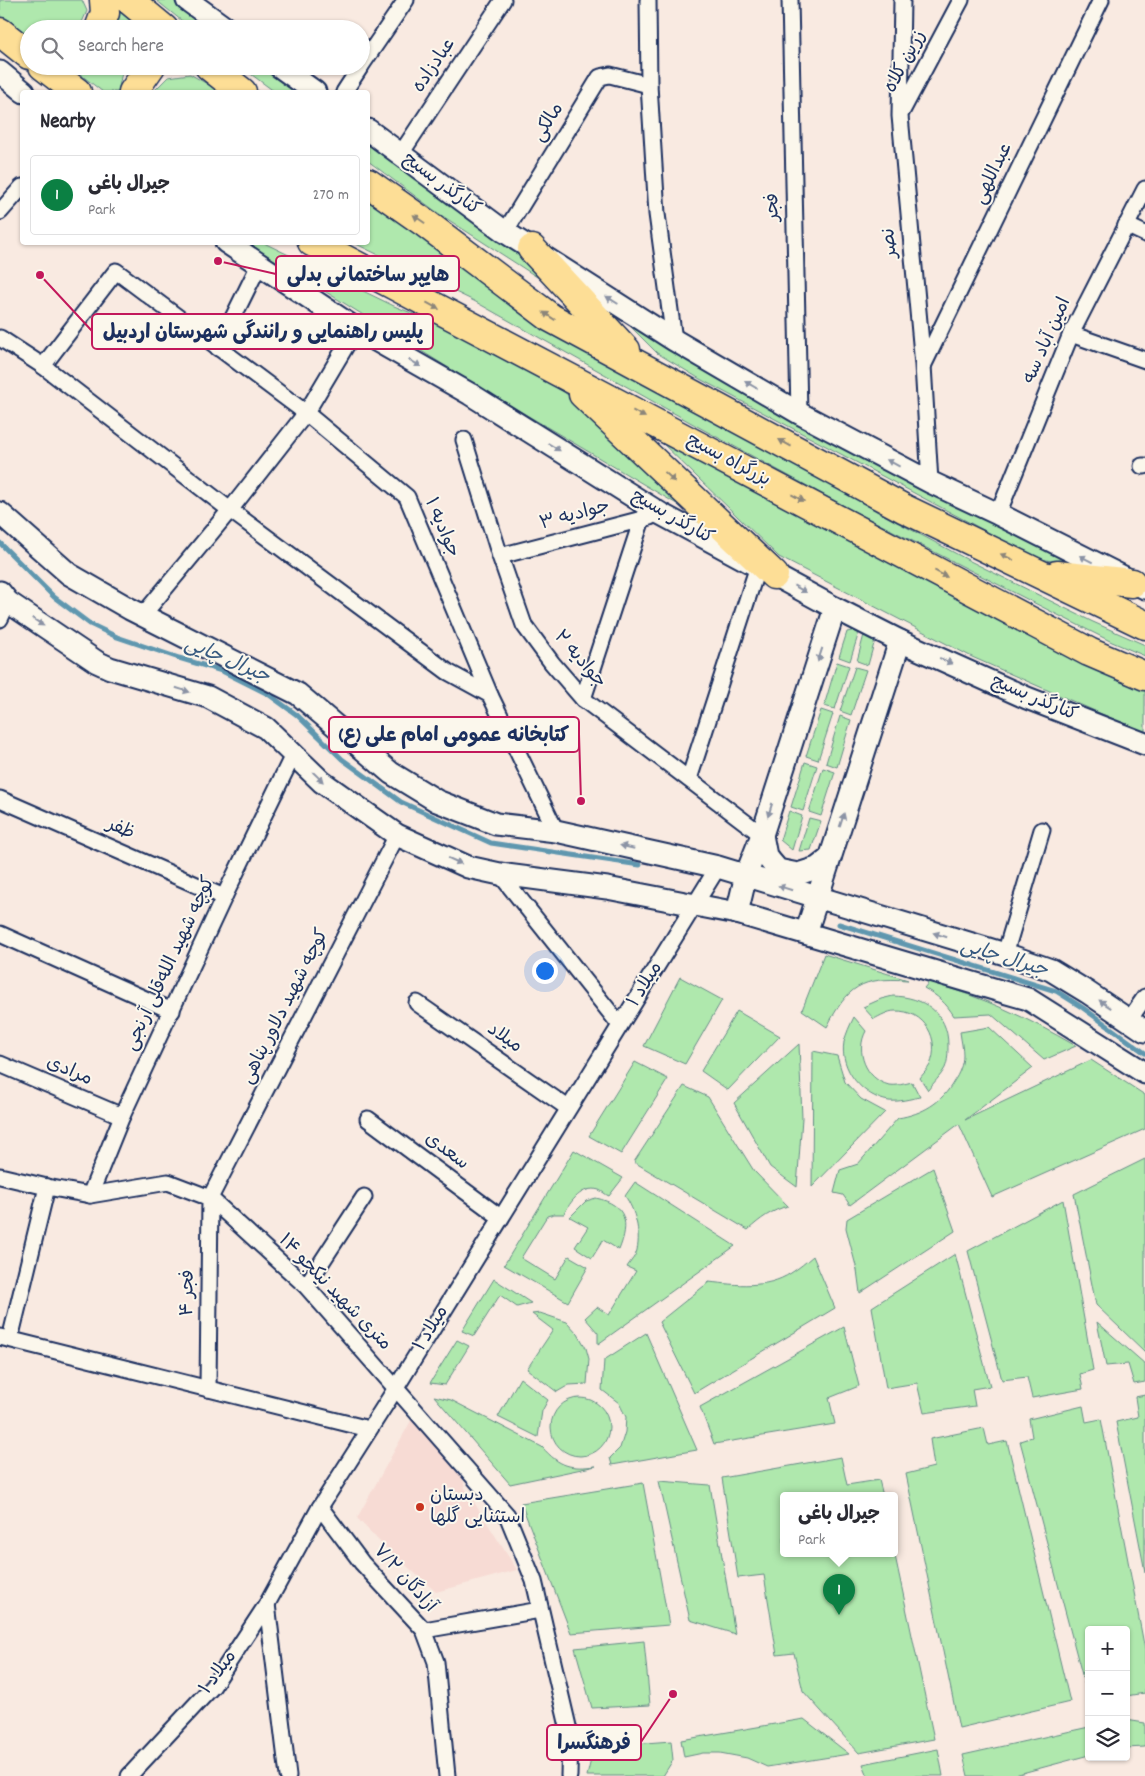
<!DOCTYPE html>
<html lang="en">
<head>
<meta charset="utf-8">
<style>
  :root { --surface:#fff; --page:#f7f7f7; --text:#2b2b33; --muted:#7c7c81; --line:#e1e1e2; --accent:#0b8043 }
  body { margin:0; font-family:Dekko,"Playpen Sans Arabic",sans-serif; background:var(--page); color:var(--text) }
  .controls { position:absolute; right:15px; bottom:15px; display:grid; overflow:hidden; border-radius:5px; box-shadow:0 1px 4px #0004 }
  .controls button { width:45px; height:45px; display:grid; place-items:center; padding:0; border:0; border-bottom:1px solid var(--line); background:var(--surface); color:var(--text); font:25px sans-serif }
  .you { position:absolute; left:544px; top:970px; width:18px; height:18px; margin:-12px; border:4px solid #fff; border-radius:50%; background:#1a73e8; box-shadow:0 0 0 8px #1a73e833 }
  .badge { display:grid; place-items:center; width:32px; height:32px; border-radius:50%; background:var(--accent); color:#fff; font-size:16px; font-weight:700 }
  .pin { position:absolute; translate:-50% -41px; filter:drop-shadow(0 1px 2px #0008) }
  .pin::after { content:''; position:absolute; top:26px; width:18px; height:15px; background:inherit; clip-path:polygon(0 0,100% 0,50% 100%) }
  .popup { position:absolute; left:780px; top:1492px; width:118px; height:65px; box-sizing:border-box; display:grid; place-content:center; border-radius:5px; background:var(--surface); filter:drop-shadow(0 1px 4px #0005); font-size:16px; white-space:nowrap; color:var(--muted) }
  .popup b { font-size:19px; color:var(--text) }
  .popup::after { content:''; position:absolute; left:50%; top:100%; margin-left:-10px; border:10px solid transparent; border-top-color:var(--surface) }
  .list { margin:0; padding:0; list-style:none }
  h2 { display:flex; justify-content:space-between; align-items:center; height:65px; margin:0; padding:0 20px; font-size:21px }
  h2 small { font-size:16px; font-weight:400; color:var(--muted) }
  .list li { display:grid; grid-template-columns:32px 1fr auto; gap:15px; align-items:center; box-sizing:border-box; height:80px; margin:0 10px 10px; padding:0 10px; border:1px solid var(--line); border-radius:5px }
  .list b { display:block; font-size:19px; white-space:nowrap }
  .list p { margin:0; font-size:16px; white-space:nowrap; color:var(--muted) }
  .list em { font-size:16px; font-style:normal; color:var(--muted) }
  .icon { flex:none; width:28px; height:28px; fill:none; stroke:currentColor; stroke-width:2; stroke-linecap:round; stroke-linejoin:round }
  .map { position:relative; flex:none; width:1145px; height:1776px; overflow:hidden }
  .search { position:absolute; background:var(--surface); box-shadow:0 1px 4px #0004; left:20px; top:20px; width:350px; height:55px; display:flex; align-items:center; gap:12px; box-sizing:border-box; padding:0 18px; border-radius:28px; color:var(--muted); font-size:19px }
  .panel { position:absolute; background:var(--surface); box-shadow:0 1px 4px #0004; left:20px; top:90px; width:350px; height:155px; border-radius:5px }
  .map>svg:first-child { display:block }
  .built { fill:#f7dbd4 }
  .green { fill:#afe8ad; stroke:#658c86 }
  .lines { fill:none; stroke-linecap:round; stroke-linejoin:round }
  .stream { stroke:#5e97af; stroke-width:5 }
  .street-casing { stroke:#1b2f5e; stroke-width:19 }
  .secondary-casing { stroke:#1b2f5e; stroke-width:25 }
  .highway-casing { stroke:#1b2f5e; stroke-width:31 }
  .street { stroke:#fbf7ec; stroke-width:15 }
  .secondary { stroke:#fbf7ec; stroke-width:21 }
  .highway { stroke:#fdde96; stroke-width:28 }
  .oneway { fill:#8c867a }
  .oneway2 { fill:#8b93a5 }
  .poi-dot { fill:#c8321e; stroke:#fbf7ec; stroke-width:2 }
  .labels { text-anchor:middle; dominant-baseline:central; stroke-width:4; stroke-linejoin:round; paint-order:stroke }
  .street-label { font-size:19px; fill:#1b2f5e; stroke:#fbf7ec }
  .poi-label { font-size:19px; fill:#1b2f5e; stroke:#fbf7ec; text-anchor:start }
  .water-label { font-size:20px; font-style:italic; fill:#375a80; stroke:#fbf7ec }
  .leader { fill:none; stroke:#c2185b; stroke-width:2 }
  .callout-dot { fill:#c2185b; stroke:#fbf7ec; stroke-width:2 }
  .callout { fill:#fbf7ec; stroke:#c2185b; stroke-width:2 }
  .callout-label { font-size:20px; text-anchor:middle; font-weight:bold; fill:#1b2f5e }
</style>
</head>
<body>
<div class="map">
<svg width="1145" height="1776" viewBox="0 0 1145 1776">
  <rect width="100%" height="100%" fill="#f9eae1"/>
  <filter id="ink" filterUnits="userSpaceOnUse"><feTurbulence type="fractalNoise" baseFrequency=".02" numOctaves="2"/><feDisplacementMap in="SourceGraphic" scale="10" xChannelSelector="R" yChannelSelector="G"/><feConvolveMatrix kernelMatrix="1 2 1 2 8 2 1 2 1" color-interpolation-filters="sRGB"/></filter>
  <g filter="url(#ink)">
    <!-- built -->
    <polygon class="built" points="412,1419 463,1479 465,1488 517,1570 436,1592 381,1543 357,1518"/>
    <!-- green -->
    <g class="green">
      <polygon points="0,0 82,0 87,11 79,29 29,29 29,40 13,30 0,18"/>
      <polygon points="156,0 176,0 215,29 192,29"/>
      <polygon points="113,2 146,29 105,29"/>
      <polygon points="74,66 126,66 122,72 118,92 103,92 72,68"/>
      <polygon points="240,66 266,66 301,92 275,92"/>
      <polygon points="190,74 221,92 153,92 168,77"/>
      <polygon points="368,141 527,257 568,297 438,213 368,161"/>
      <polygon points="368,195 756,442 878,512 970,561 1093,622 1145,645 1145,656 1112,642 1058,615 848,508 704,430 474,301 354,243 368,242"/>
      <polygon points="247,243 264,243 394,306 510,353 579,403 697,516 481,388"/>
      <polygon points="613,309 1093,569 1036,558 700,379 657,353"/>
      <polygon points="656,437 1145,684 1145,733 972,657 779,557"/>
      <polygon points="860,629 850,661 839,657 847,632"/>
      <polygon points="865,631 875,640 868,665 857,661"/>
      <polygon points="837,662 849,666 835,709 824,706"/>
      <polygon points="855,667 866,670 851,715 840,711"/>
      <polygon points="821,710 833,714 818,760 806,756"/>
      <polygon points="840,716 851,720 837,767 826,763"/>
      <polygon points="805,762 817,766 803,811 791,807"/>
      <polygon points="823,768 835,772 821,816 809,812"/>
      <polygon points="789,811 802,816 792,850 780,840"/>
      <polygon points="809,818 821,821 811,850 799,851"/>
      <path d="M824,954L908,980C861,977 848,986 827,1027L802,1010Z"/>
      <polygon points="680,977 722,1000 685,1064 644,1046"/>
      <path d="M929,982C985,998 1026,1017 1076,1046L1044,1060L991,1014L954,1016C946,1003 938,996 924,988Z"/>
      <path d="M893,996C923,997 948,1012 948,1045C948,1052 948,1061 945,1068C941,1076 933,1083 928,1090L920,1078C923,1074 927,1070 930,1065C941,1040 925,1010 895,1011C888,1011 880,1016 874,1019L863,1007L881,999Z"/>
      <polygon points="737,1011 780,1036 728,1090 701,1071"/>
      <path d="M854,1017L866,1031C855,1051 865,1079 889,1085C897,1086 904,1084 912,1082L920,1097C909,1099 900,1102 889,1101C863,1097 839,1069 844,1042C846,1034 850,1025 854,1017Z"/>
      <path d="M989,1027L1033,1068L965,1120L1091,1060L1145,1095V1129L992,1197L959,1124L850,1205L843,1195L834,1193L840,1170L858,1164L898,1118C922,1114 942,1103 954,1081C959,1074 963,1064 963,1055C963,1048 961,1040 960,1032Z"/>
      <polygon points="799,1044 802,1118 797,1187 770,1167 734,1103"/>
      <polygon points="813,1051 837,1056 845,1082 861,1099 885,1112 812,1187"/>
      <polygon points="635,1062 668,1079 621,1154 589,1136"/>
      <path d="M684,1086L708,1097L754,1171L788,1206C772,1210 760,1219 748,1230L634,1162Z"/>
      <path d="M574,1150L623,1178L609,1196C606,1195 602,1191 599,1190C582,1185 570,1202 564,1214H554L547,1216L521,1258L555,1279L569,1256L588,1267L568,1302L504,1265Z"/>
      <polygon points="1145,1159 1145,1352 1096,1305 1074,1194"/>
      <polygon points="933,1168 955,1231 860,1293 857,1270 846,1228 847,1219"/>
      <path d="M635,1182L735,1246L598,1344V1333L585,1318L597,1307L609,1315L636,1271L627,1267C630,1262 636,1256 637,1250C641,1232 635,1210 625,1196Z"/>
      <path d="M596,1198C627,1205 630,1223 619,1250L603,1240L592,1258L575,1247L588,1227L570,1217L586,1201Z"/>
      <polygon points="1063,1200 1093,1370 1080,1374 1083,1389 1032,1398 1027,1377 1002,1380 968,1251"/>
      <polygon points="955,1254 990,1386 972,1389 975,1406 924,1413 917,1383 886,1388 872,1307"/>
      <path d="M813,1256L835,1308L694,1393L659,1322L709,1282C736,1285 767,1289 791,1273C799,1268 806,1262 813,1256Z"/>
      <polygon points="494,1279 531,1303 517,1307 500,1295 474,1336 462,1331"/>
      <polygon points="540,1313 567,1322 578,1334 586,1348 589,1359 587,1384 569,1385 557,1392 527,1369 553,1330 532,1314"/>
      <polygon points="1097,1322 1145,1364 1145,1382 1134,1384 1128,1364 1106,1366"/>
      <polygon points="844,1327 859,1386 829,1398 835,1424 714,1444 700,1407"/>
      <polygon points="646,1333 697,1450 612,1465 610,1458 620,1448 625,1432 626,1417 619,1403 602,1390 604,1360"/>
      <polygon points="457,1340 469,1346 445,1385 430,1383"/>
      <polygon points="520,1378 548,1400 542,1411 538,1437 498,1417"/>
      <polygon points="1145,1395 1145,1572 1116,1422 1138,1417 1135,1397"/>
      <path d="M434,1396L451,1400L542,1447C560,1467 570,1469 596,1466L510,1484Z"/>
      <circle cx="580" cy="1427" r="29"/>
      <polygon points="1083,1406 1086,1422 1101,1419 1145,1650 1145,1693 1126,1696 1126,1630 1089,1630 1089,1701 1020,1441 1032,1437 1029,1419"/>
      <polygon points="984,1428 988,1445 1007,1441 1070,1702 959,1728 906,1474 934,1467 930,1439"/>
      <polygon points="841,1457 847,1485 879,1480 883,1496 784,1496 784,1554 894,1554 894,1551 934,1739 859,1753 803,1691 794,1653 777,1655 764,1575 738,1578 722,1478"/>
      <polygon points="659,1481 710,1485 735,1634 690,1620"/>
      <polygon points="643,1483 669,1625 571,1633 521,1503"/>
      <polygon points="644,1641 650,1705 592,1708 575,1648"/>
      <polygon points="804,1719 849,1754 767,1767 747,1758 720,1753 703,1753 684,1757 681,1740"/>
      <polygon points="1126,1720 1145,1723 1145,1747 1126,1748"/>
      <polygon points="1089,1727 1089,1755 1011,1776 968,1776 963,1755"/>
      <polygon points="671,1741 673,1760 663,1776 587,1776 594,1747"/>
      <polygon points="938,1749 943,1776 868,1776 863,1764"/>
    </g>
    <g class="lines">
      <!-- stream -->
      <g class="stream">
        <polyline points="0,543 54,597 90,624 117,637 179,658 222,671 268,694 297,715 342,759 401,802 491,843 640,865"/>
        <polyline points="839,924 1056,991 1083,1008 1145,1053"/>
      </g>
      <defs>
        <g id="street">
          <polyline points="648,0 649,85 657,214 674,340"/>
          <polyline points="790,0 799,413"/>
          <polyline points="902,0 900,116 923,365 930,482"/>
          <polyline points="361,66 406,0"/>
          <polyline points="344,92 361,66"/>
          <polyline points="902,111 961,0"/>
          <polyline points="400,155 503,0"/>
          <polyline points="0,212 22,187"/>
          <polyline points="1126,225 1145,234"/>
          <polyline points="505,232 600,77 610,75 649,85"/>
          <polyline points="1071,334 1145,360"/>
          <polyline points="0,338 43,366 230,510 448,672 490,695 556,831"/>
          <polyline points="218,348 259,265"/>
          <polyline points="924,364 1101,0"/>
          <polyline points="43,366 116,271 306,413 407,497 490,695"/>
          <polyline points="464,440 500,556 524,625 552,663 583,699 762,835"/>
          <polyline points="1142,466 1145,466"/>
          <polyline points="998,514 1071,334 1145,189"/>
          <polyline points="500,556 650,517"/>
          <polyline points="0,600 8,602 0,619"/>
          <polyline points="143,615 230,510 306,413 356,329"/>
          <polyline points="583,699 642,519"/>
          <polyline points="689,779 758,566"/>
          <polyline points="0,799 224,897"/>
          <polyline points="500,874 620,1025"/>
          <polyline points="0,934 172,1011"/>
          <polyline points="1005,954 1042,830"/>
          <polyline points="417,1003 568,1108"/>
          <polyline points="1129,1020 1145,997"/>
          <polyline points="0,1064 122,1116"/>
          <polyline points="368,1119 500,1217"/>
          <polyline points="0,1176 47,1187 90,1195 168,1182 210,1198 306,1286 507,1515 534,1581 570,1735 569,1776"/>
          <polyline points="90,1195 122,1116 224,897 294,753"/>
          <polyline points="306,1286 364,1197"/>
          <polyline points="0,1337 369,1429"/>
          <polyline points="10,1339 47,1187"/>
          <polyline points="208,1389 210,1198 397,835"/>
          <polyline points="320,1507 362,1563 424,1630 436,1662 447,1776"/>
          <polyline points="267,1604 288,1776"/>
          <polyline points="424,1630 540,1610"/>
          <polyline points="129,1776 213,1686 267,1604 320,1507 396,1388 718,867"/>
        </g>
        <g id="secondary">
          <polyline points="187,0 227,29"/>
          <polyline points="279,66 315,92"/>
          <polyline points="0,72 24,92"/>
          <polyline points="368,130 505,232 674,340 799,413 930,482 998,514 1145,588"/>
          <polyline points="226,242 356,329 470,394 661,514 835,608 900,641 1027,698 1145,744"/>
          <polyline points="0,513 69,574 130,609 298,694 391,773 437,801 496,824 556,831 718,867 1005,954 1051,970 1087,992 1145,1031"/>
          <polyline points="0,592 8,602 97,662 110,668 208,697 266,728 322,782 397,835 468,867 500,874 607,888 737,913 1007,993 1028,999 1145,1073"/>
          <polyline points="762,835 766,856 778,870 798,874 817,868 830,858"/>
          <polyline points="737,913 746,875 762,835 835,608"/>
          <polyline points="806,933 900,641"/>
        </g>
        <g id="highway">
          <polyline points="129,0 164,29"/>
          <polyline points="99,29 105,13 104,0"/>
          <polyline points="0,32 29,55"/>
          <polyline points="43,66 77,92"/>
          <polyline points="209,66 242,92"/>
          <polyline points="133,92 151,66"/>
          <polyline points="368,183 425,223 551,318 905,509 1145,625"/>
          <polyline points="312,242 1089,652 1145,676"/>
          <polyline points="532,249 626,350"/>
          <polyline points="583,394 774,575"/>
          <polyline points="1057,575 1132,583"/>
        </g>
      </defs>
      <!-- street casing -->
      <use href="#street" class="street-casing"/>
      <!-- secondary casing -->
      <use href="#secondary" class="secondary-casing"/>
      <!-- highway casing -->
      <use href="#highway" class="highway-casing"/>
      <!-- street -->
      <use href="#street" class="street"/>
      <!-- secondary -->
      <use href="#secondary" class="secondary"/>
      <!-- highway -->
      <use href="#highway" class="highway"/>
    </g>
    <!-- one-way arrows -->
    <defs><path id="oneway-solid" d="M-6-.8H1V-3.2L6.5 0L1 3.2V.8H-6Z" transform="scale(1.25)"/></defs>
    <g class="oneway">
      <use href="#oneway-solid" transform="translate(419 219) rotate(-145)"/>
      <use href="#oneway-solid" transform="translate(433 306) rotate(28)"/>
      <use href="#oneway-solid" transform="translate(549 316) rotate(-147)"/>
      <use href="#oneway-solid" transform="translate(639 414) rotate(28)"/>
      <use href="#oneway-solid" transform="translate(785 443) rotate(-151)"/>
      <use href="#oneway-solid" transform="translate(670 477) rotate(43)"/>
      <use href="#oneway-solid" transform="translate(798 498) rotate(28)"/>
      <use href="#oneway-solid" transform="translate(1007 557) rotate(-155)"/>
      <use href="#oneway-solid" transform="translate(941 574) rotate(28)"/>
    </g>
    <g class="oneway2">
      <use href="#oneway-solid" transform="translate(612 300) rotate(-148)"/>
      <use href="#oneway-solid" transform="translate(415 363) rotate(30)"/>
      <use href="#oneway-solid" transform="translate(751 385) rotate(-150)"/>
      <use href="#oneway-solid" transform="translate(554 447) rotate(32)"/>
      <use href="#oneway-solid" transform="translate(893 463) rotate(-152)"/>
      <use href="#oneway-solid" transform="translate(1086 559) rotate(-153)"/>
      <use href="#oneway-solid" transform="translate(800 589) rotate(29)"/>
      <use href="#oneway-solid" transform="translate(38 622) rotate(34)"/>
      <use href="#oneway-solid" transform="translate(820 655) rotate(108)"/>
      <use href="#oneway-solid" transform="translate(946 661) rotate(24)"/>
      <use href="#oneway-solid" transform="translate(183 690) rotate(17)"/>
      <use href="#oneway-solid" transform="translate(318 777) rotate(44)"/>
      <use href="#oneway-solid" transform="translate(770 810) rotate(108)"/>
      <use href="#oneway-solid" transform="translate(842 820) rotate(-72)"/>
      <use href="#oneway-solid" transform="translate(627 847) rotate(-167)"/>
      <use href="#oneway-solid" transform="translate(455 861) rotate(24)"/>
      <use href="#oneway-solid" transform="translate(785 888) rotate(-162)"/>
      <use href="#oneway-solid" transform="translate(940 935) rotate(-163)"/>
      <use href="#oneway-solid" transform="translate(1105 1004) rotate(-146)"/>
    </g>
  </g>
  <!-- markers -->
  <circle class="poi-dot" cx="420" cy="1507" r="5"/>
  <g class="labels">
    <!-- street labels -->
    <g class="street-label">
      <text transform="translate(906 62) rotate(-62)">زرین کلاه</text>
      <text transform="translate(435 66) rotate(-56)">عبادزاده</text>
      <text transform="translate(549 123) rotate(-58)">مالکی</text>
      <text transform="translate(994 174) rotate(-64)">عبداللهی</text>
      <text transform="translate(441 185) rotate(37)">کنارگذر بسیج</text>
      <text transform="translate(774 207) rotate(-91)">فجر</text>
      <text transform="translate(891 243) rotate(-95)">نصر</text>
      <text transform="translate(1048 341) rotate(-66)">امین آباد سه</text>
      <text transform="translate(728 461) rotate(28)">بزرگراه بسیج</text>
      <text transform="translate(575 516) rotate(-15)">جوادیه ۳</text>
      <text transform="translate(672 518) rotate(30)">کنارگذر بسیج</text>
      <text transform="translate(441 528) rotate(67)">جوادیه ۱</text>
      <text transform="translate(579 660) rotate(49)">جوادیه ۲</text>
      <text transform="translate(1034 699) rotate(23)">کنارگذر بسیج</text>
      <text transform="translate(120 830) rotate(24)">ظفر</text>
      <text transform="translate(171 964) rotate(-65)">کوچه شهید الله‌قلی آرنجی</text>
      <text transform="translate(646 985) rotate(-58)">میلاد ۱</text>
      <text transform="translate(286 1007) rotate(-63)">کوچه شهید دلاور پناهی</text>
      <text transform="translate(504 1039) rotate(35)">میلاد</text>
      <text transform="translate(69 1072) rotate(23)">مرادی</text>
      <text transform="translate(446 1152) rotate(37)">سعدی</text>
      <text transform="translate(189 1293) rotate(-89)">فجر ۴</text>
      <text transform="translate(334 1293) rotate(46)">۱۴ متری شهید نیکجو</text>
      <text transform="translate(432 1329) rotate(-59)">میلاد ۱</text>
      <text transform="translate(404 1579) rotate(48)">آزادگان ۷/۲</text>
      <text transform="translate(219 1673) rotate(-54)">میلاد ۱</text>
    </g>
    <!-- poi labels -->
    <g class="poi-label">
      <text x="430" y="1496">دبستان<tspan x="430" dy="22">استثنایی گلها</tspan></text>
    </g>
    <!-- water labels -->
    <g class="water-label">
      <text transform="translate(227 661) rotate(23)">جیرال چایی</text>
      <text transform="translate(1004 959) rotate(17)">جیرال چایی</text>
    </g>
  </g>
  <!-- callouts -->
  <path class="leader" d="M218 261L276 274M40 275L92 331M581 801L579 734M673 1694L641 1742"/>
  <g class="callout-dot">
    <circle cx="218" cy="261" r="5"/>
    <circle cx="40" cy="275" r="5"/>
    <circle cx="581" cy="801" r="5"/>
    <circle cx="673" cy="1694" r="5"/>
  </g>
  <g class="callout">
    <rect x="276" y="256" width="183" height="35" rx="5"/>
    <rect x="92" y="314" width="341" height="35" rx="5"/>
    <rect x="329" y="717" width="250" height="35" rx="5"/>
    <rect x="547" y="1725" width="94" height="35" rx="5"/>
  </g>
  <g class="callout-label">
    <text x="368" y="281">هایپر ساختمانی بدلی</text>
    <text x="263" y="338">پلیس راهنمایی و رانندگی شهرستان اردبیل</text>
    <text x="454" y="741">کتابخانه عمومی امام علی (ع)</text>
    <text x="594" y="1749">فرهنگسرا</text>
  </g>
</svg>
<div class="controls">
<button>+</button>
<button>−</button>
<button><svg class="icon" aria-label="layers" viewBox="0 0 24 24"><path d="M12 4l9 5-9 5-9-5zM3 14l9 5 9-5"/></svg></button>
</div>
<div class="you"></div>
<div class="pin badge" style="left:839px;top:1615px">1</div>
<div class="popup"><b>جیرال باغی</b>Park</div>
<div class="search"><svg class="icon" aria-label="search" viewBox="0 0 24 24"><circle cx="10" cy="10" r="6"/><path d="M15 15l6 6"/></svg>Search here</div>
<section class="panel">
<h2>Nearby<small></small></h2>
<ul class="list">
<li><span class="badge">1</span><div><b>جیرال باغی</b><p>Park</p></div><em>270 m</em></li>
</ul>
</section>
</div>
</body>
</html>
